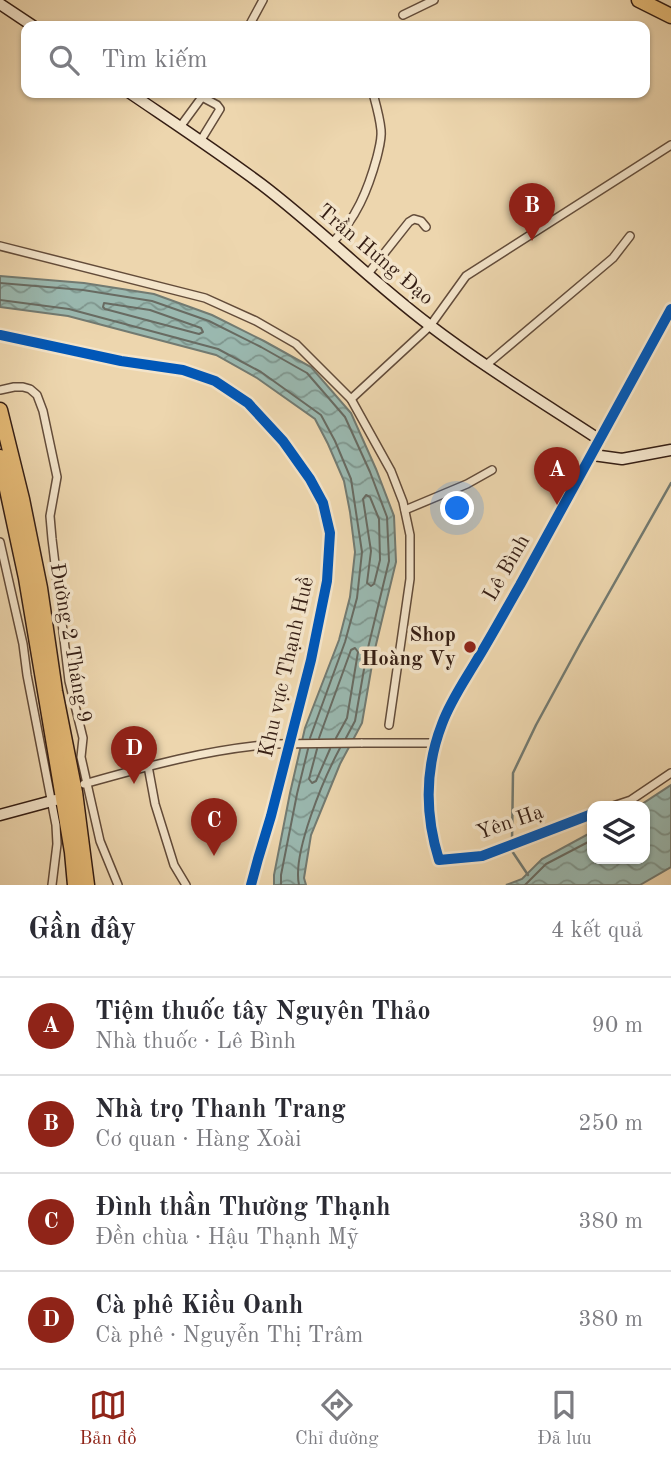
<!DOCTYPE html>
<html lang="vi">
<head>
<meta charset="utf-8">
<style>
  :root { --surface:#fff; --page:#f7f7f7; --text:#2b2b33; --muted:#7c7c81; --line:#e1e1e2; --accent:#8f2418 }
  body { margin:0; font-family:"Old Standard TT",serif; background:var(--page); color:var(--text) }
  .controls { position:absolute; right:21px; bottom:21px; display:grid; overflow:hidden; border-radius:14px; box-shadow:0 2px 5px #0004 }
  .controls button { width:63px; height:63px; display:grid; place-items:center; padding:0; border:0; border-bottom:2px solid var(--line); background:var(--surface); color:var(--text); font:35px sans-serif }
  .you { position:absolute; left:458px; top:509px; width:24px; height:24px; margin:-18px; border:5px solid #fff; border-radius:50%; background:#1a73e8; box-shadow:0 0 0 10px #1a73e833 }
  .badge { display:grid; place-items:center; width:46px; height:46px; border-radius:50%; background:var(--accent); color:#fff; font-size:23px; font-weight:700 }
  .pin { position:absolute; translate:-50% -58px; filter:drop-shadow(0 2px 4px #0008) }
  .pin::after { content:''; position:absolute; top:37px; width:24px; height:21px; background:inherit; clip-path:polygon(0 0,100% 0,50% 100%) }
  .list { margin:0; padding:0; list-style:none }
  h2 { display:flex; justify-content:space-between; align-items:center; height:91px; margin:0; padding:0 28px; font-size:30px }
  h2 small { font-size:23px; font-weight:400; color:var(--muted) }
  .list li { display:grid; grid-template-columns:46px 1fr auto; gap:21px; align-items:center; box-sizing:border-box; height:98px; padding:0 28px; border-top:2px solid var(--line) }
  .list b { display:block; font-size:26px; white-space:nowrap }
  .list p { margin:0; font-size:23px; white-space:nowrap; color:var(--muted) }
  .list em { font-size:23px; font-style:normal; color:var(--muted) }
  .icon { flex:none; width:38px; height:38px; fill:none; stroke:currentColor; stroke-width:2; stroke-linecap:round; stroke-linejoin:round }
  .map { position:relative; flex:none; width:671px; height:885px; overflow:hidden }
  .search { position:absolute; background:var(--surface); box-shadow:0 2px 5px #0004; left:21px; right:21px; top:21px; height:77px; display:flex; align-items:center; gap:18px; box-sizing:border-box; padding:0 24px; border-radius:14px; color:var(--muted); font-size:26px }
  .sheet { height:483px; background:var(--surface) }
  nav { display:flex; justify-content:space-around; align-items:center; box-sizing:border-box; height:98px; border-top:2px solid var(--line); background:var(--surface); font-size:19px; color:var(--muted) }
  nav a { display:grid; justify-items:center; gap:4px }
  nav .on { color:var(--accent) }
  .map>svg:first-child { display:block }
  .water { fill:url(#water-waves); stroke:#727a71; stroke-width:2 }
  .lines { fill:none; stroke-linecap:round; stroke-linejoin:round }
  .shore { stroke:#686b62; stroke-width:2 }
  .stream { stroke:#727a71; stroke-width:2.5 }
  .street-casing { stroke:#634c3a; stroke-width:10 }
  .secondary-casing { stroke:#351e14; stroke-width:13 }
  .highway-casing { stroke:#351e14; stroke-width:17 }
  .street { stroke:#f3e4ca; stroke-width:7 }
  .secondary { stroke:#f3e4ca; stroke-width:10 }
  .highway { stroke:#e6bb77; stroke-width:14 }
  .street-bridge-casing { stroke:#634c3a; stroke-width:10; stroke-linecap:butt }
  .street-bridge { stroke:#f3e4ca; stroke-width:7 }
  .cycleway-casing { stroke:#f3e4ca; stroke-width:15 }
  .cycleway { stroke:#0057b8; stroke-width:10 }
  .poi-dot { fill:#8f2418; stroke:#f3e4ca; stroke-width:2.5 }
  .labels { text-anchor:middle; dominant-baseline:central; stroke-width:7; stroke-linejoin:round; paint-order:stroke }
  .street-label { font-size:21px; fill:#351e14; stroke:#f3e4ca }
  .poi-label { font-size:21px; font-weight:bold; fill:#351e14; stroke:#f3e4ca; text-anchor:end }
</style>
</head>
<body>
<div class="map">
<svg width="671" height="885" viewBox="0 0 671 885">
  <defs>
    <pattern id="water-waves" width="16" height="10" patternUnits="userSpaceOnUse" patternTransform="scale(1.75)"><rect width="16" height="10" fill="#9ab8af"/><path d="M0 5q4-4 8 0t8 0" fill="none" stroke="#7e958d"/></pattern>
  </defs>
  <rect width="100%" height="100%" fill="#edd6ae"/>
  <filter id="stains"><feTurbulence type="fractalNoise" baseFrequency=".00286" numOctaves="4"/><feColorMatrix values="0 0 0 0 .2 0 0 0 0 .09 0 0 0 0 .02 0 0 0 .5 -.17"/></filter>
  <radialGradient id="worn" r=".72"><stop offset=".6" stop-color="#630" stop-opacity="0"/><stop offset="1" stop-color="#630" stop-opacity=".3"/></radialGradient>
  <!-- water -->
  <g class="water">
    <polygon points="0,276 84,283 154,294 212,315 264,341 311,367 351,413 376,469 394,516 396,562 374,653 362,723 340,764 311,835 304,878 306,885 274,885 274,875 290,793 305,728 339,640 350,597 355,552 350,512 344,481 328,444 315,419 257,378 216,355 68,316 0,307"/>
    <polygon points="671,785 671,867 640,885 506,885 522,879 542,859 592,832 592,859 645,859 645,806 639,806"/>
  </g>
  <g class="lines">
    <!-- shore -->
    <g class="shore">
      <polyline points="0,283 83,290 152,301 209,321 261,347 307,373 345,417 370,472 387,517 389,561 367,652 355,721 346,738"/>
      <polyline points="0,300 69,309 218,349 261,372 321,415 335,441 351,479 362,552 357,598 345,642 310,738"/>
      <polygon points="104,303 150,310 201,328 203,332 199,334 105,309 103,307"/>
      <polygon points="366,495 370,497 379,519 380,560 374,584 371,586 367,583 371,551 363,499"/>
      <polyline points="319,738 351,650 355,648 358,652 347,718 336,738"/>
      <polyline points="317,749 309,779 312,783 316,781 330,749"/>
      <polyline points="281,885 281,875 297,794 308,749"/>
      <path d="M299,885C292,853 324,778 340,748"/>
      <polyline points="525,885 546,864 592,840"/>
    </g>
    <!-- stream -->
    <g class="stream">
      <polyline points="512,841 513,773 536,725 580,644 671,483"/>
      <polyline points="512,848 512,851 528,875"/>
    </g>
    <defs>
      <g id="street">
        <polyline points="403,15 434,0"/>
        <polyline points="249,26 263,0"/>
        <polyline points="180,127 205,93"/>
        <polyline points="201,140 220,109 217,105 202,97"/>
        <path d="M332,243C356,219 368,190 377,157C379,148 382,139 381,130C380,119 377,108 374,97L376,93"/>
        <polyline points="0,246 205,298 256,321 296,344 351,399 391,471 403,502 410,535 410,579 389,725"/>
        <polyline points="367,275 409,222 414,219 421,221 426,227"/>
        <polyline points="0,335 121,361 183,370 215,381 248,403 283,441 310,479 323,503 330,533 327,581 311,660 271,816 258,859 251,885"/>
        <polyline points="485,366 613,258 630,236"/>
        <polyline points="0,390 14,387 23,387 30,389 37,395 43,411 57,477 50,516 52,539 69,681 83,738 81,757 100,841 118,885"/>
        <polyline points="351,399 430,326 466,276 671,145"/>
        <polyline points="405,510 467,484 492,470"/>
        <polyline points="0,542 23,644 27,675 56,825 57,844 52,885"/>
        <polyline points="361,743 436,743"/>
        <polyline points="148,766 155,804 174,865 186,885"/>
        <path d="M84,784C148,766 209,749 275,744"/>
        <polyline points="613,806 631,800 671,773"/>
        <polyline points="439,860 482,856 592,814"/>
      </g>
      <g id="secondary">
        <polyline points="0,4 33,26"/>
        <path d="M130,93C174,123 218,152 261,184C319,228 370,280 428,324C483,366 542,402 600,440"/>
        <polyline points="593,455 622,459 671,450"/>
        <polyline points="0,815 63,798"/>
        <path d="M439,860C425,815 425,768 442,724C450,702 463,683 475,663C491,637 505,611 520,585C571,493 620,401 671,309"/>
      </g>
      <g id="highway">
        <polyline points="639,0 671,16"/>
        <polyline points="0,410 22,499 40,588 55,691 75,792 87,885"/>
        <polyline points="0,457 26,578 72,852 75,885"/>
      </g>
    </defs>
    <!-- street casing -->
    <use href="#street" class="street-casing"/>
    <!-- secondary casing -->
    <use href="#secondary" class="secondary-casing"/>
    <!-- highway casing -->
    <use href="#highway" class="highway-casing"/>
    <!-- street -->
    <use href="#street" class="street"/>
    <!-- secondary -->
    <use href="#secondary" class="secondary"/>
    <!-- highway -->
    <use href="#highway" class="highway"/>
    <defs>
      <polyline id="street-bridge" points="275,744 361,743"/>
    </defs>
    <!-- street-bridge casing -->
    <use href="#street-bridge" class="street-bridge-casing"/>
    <!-- street-bridge -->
    <use href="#street-bridge" class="street-bridge"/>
    <defs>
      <g id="cycleway">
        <polyline points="0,335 121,361 183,370 215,381 248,403 283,441 310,479 323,503 330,533 327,581 311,660 271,816 258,859 251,885"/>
        <path d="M592,814L482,856L439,860C425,815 425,768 442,724C450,702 463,683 475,663C491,637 505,611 520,585C571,493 620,401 671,309"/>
      </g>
    </defs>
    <!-- cycleway casing -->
    <use href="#cycleway" class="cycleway-casing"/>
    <!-- cycleway -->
    <use href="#cycleway" class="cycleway"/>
  </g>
  <!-- markers -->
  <circle class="poi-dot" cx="470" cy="647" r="7"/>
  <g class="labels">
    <!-- street labels -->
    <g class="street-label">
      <text transform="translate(375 255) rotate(40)">Trần Hưng Đạo</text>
      <text transform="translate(507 568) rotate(-60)">Lê Bình</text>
      <text transform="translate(70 643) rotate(80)">Đường 2 Tháng 9</text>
      <text transform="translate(287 667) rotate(-77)">Khu vực Thạnh Huề</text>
      <text transform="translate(510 823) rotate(-19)">Yên Hạ</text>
    </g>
    <!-- poi labels -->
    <g class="poi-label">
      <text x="456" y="635">Shop<tspan x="456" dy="24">Hoàng Vy</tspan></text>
    </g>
  </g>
  <rect width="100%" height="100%" filter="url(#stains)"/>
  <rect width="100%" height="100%" fill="url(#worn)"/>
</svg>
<div class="controls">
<button><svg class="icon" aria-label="layers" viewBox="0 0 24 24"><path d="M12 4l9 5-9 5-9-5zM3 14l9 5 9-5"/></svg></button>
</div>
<div class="you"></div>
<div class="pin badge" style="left:557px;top:505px">A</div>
<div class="pin badge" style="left:532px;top:241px">B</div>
<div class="pin badge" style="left:214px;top:856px">C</div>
<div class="pin badge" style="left:134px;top:784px">D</div>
<div class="search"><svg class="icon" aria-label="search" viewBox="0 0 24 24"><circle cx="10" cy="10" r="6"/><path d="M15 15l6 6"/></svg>Tìm kiếm</div>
</div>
<section class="sheet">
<h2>Gần đây<small>4 kết quả</small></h2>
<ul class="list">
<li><span class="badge">A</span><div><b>Tiệm thuốc tây Nguyên Thảo</b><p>Nhà thuốc · Lê Bình</p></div><em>90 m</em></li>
<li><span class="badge">B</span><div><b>Nhà trọ Thanh Trang</b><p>Cơ quan · Hàng Xoài</p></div><em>250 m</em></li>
<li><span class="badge">C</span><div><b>Đình thần Thường Thạnh</b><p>Đền chùa · Hậu Thạnh Mỹ</p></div><em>380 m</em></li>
<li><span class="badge">D</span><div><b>Cà phê Kiều Oanh</b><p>Cà phê · Nguyễn Thị Trâm</p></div><em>380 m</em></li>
</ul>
</section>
<nav>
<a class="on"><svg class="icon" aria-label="map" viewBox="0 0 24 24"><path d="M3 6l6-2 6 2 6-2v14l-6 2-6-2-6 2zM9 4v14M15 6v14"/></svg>Bản đồ</a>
<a><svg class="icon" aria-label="directions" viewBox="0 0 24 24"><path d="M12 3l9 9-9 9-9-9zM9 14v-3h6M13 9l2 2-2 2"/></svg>Chỉ đường</a>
<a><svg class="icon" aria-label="saved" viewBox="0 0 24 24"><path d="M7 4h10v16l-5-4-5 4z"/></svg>Đã lưu</a>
</nav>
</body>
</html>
